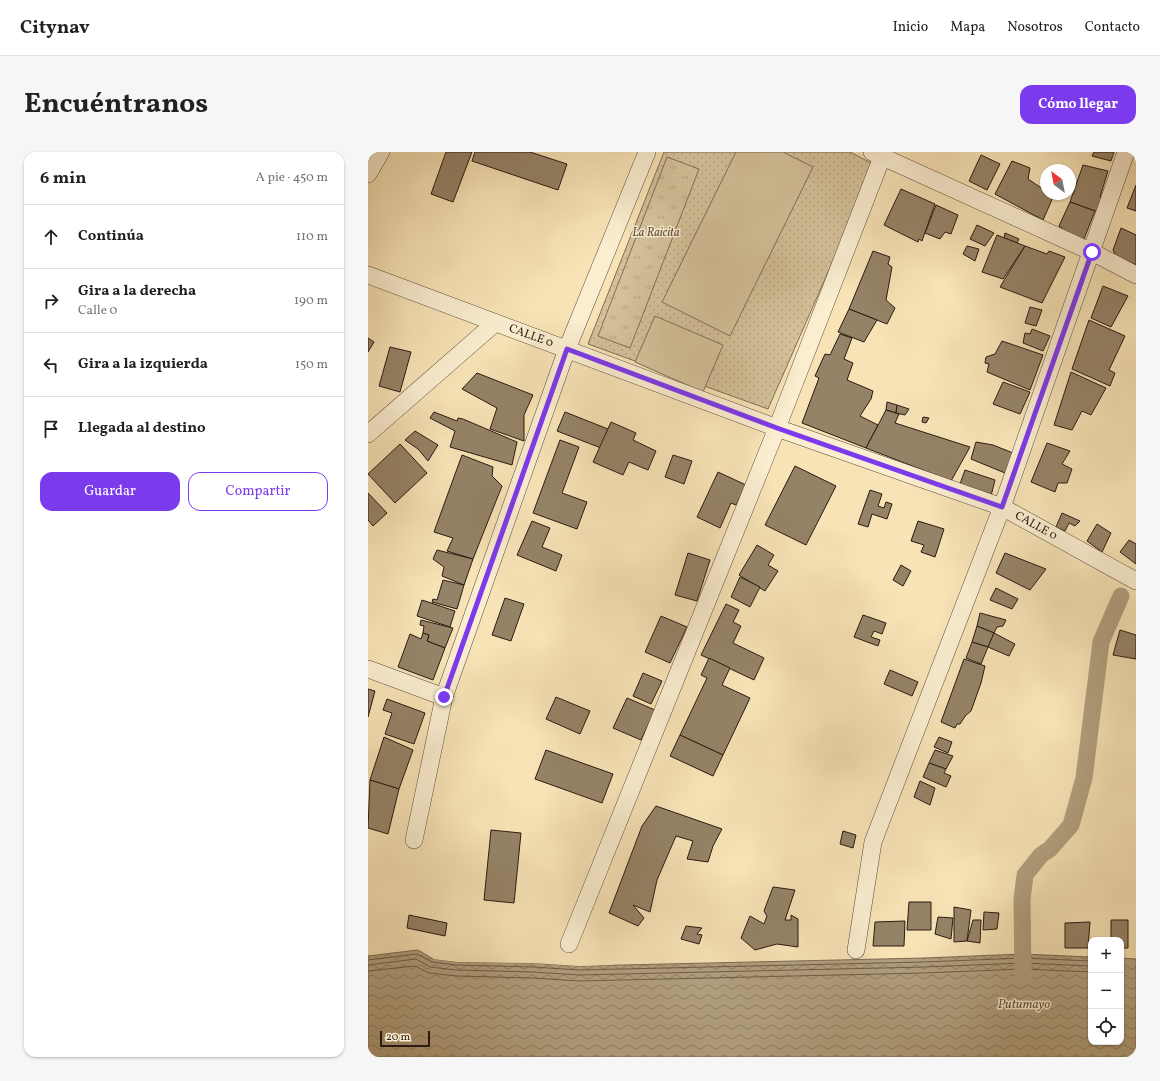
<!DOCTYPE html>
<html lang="es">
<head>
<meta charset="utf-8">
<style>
  :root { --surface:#fff; --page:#f6f6f6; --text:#202124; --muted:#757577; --line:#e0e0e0; --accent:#7c3aed }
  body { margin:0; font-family:Vollkorn,serif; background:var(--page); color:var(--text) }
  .controls { position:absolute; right:12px; bottom:12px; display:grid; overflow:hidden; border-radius:8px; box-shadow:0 1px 3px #0004 }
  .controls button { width:36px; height:36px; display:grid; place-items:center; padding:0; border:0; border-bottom:1px solid var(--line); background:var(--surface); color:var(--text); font:20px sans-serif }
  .compass { position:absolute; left:672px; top:12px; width:36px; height:36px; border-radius:50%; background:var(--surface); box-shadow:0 1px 3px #0004; rotate:328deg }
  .scale { position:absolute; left:12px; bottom:10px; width:50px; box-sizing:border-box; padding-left:4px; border:2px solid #2a1a12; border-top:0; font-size:11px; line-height:14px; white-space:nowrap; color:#2a1a12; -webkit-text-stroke:3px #faedd0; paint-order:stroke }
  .stop { position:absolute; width:12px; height:12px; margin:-9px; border:3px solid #7c3aed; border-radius:50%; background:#fff }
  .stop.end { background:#7c3aed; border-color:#fff; box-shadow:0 1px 4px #0008 }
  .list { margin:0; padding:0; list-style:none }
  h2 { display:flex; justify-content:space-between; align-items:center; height:52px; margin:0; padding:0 16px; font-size:17px }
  h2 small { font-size:13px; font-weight:400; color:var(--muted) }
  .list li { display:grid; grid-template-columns:26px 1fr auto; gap:12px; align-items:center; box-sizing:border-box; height:64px; padding:0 16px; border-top:1px solid var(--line) }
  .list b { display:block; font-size:15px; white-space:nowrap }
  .list p { margin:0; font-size:13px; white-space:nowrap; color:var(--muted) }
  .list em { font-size:13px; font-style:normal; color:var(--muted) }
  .actions { display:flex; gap:8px; padding:12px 16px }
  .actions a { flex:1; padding:9px 0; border:1px solid var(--accent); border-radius:12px; text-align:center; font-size:14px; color:var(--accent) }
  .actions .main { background:var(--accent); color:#fff }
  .icon { flex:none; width:22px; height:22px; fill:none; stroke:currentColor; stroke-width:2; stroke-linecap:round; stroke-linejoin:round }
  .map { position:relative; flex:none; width:768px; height:905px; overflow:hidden; border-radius:12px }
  header { display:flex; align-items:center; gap:24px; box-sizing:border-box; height:56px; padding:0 20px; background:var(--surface); border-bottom:1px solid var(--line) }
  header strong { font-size:19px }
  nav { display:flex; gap:22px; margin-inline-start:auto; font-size:14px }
  .intro { display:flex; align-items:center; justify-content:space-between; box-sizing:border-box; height:96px; padding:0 24px }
  h1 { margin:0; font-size:28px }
  .button { padding:10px 18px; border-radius:12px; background:var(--accent); color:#fff; font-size:14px; font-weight:700 }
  main { display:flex; gap:24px; padding:0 24px }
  aside { flex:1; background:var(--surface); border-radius:12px; box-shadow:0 1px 3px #0004 }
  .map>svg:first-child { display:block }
  .grass { fill:url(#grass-dots); stroke:#7f6e56 }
  .park { fill:url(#park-tufts); stroke:#7f6e56 }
  .pitch { fill:#d4c19a; stroke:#7f6e56 }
  .water { fill:url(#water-waves); stroke:#7b6a53 }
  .pier { fill:#f7e3b6 }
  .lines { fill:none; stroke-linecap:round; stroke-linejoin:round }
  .shore { stroke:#6e5c48; stroke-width:1 }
  .canal { stroke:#b19f7e; stroke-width:17 }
  .building { fill:#958367; stroke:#2a1a12 }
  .street-casing { stroke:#5d4c3b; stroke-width:18 }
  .street { stroke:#faedd0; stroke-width:17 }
  .route { stroke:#7c3aed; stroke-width:5 }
  .labels { text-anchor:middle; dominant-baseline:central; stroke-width:3; stroke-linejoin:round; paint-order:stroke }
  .park-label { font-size:12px; font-style:italic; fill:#5d4c3b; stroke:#faedd0 }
  .street-label { font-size:12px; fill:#2a1a12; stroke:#faedd0 }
  .water-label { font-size:13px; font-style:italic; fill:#604f3d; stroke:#faedd0 }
</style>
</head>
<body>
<header>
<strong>Citynav</strong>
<nav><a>Inicio</a><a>Mapa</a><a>Nosotros</a><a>Contacto</a></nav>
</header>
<div class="intro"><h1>Encuéntranos</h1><a class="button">Cómo llegar</a></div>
<main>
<aside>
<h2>6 min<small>A pie · 450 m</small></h2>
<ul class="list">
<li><svg class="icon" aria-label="ahead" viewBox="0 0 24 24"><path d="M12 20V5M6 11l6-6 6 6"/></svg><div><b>Continúa</b></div><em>110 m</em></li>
<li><svg class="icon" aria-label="right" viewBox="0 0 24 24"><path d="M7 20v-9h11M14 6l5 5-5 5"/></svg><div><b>Gira a la derecha</b><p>Calle 0</p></div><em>190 m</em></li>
<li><svg class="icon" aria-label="left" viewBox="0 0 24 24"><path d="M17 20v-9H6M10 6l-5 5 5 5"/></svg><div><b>Gira a la izquierda</b></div><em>150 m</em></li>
<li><svg class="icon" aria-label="arrive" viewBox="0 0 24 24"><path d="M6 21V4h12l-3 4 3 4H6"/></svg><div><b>Llegada al destino</b></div></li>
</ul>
<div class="actions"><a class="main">Guardar</a><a>Compartir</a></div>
</aside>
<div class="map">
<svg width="768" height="905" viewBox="0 0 768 905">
  <defs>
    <pattern id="grass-dots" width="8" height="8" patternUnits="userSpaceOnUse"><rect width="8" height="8" fill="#d4c19a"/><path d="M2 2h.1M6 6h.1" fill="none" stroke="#b6a584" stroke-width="1.8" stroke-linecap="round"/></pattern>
    <pattern id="park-tufts" width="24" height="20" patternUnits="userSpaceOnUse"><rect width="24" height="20" fill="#d4c19a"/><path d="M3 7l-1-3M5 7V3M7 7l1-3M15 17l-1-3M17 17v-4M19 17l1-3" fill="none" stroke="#b6a584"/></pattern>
    <pattern id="water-waves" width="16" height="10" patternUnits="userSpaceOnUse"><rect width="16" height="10" fill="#b19f7e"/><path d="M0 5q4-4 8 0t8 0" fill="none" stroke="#908166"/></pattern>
  </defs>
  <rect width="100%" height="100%" fill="#f7e3b6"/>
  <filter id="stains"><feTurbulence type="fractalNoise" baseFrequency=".005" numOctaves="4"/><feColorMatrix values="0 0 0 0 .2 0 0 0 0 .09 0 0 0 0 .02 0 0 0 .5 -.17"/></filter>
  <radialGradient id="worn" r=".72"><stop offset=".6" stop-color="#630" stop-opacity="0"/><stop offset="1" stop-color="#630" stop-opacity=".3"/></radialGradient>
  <!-- grass -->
  <polygon class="grass" points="296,0 482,0 507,13 400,257 220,192"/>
  <!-- park -->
  <polygon class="park" points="299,5 331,17 262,196 230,184"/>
  <!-- pitch -->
  <g class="pitch">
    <polygon points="368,0 415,0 445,15 362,184 294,150"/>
    <polygon points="287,164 355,193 335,240 267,210"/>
  </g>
  <!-- water -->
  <polygon class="water" points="50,798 65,807 89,810 165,811 211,814 556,806 655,802 723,805 723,890 753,890 753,806 768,807 768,905 0,905 0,804"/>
  <!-- pier -->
  <polygon class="pier" points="68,805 89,808 165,809 211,812 244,811 244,813 211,814 165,811 89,810 65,807"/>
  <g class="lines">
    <!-- shore -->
    <g class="shore">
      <polyline points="0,808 49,802 64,810 88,813 165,815 211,818 556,810 655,806 723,809"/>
      <polyline points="0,813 48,807 62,815 88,818 165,820 211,823 556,815 655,811 723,814"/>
      <polyline points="0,819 47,814 61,821 88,824 165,826 211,829 556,821 655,817 723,820"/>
    </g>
    <!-- canal -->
    <polyline class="canal" points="655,824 654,748 657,723 673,703 682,697 703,673 716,626 733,490 753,444"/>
  </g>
  <!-- building -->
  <g class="building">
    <polygon points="78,0 104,0 85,50 63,42"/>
    <polygon points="107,0 162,0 199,12 190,38 104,9"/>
    <polygon points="726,0 746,0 743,9 724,4"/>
    <polygon points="613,3 632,12 619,38 601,29"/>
    <polygon points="644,9 662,16 660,27 678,39 678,42 686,43 675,68 627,42"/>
    <polygon points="715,13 740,19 732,45 737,47 733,61 702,50"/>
    <polygon points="768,33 768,59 759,56"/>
    <polygon points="533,37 567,52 554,89 551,87 550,90 516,73"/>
    <polygon points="702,50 727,59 716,87 709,84 707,88 695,83 694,76 691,74"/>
    <polygon points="568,53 590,63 583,82 577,80 572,87 557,81"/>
    <polygon points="609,73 626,81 617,94 602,87"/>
    <polygon points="753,76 768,83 768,113 748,104 745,98"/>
    <polygon points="637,81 651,87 649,91 636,86"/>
    <polygon points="629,83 657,94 635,127 614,120"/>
    <polygon points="599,94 611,97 607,109 595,102"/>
    <polygon points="657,94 679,102 681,99 697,105 674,151 632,135"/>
    <polygon points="505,99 522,105 520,112 524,115 518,148 527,156 519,172 481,157"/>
    <polygon points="735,134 760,144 743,175 723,166"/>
    <polygon points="662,155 674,158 668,174 657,171"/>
    <polygon points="481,157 509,168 496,190 470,180"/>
    <polygon points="721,168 757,184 741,218 747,221 742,234 704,217"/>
    <polygon points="664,177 682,184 675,199 655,191 657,181 662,182"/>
    <polygon points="472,182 484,186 476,207 485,211 479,228 505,239 503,247 492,264 510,273 498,296 434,271 451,226 447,224 457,202 462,203"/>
    <polygon points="0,186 6,190 0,200"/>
    <polygon points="634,189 675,203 662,238 619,220 621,212 617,211 618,205 627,202"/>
    <polygon points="22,195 43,200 32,240 11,234"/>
    <polygon points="703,220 738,236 723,263 714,259 704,278 686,273"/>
    <polygon points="109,221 165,243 156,263 156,289 122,277 129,256 94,237"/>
    <polygon points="635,230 662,240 652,262 625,252"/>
    <polygon points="519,250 529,253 528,261 518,258"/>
    <polygon points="529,253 541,257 537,263 528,261"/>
    <polygon points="518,258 531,262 527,271 602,295 583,329 498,296"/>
    <polygon points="66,260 89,269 90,266 95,267 149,290 144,313 82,295 87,279 62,266"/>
    <polygon points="197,260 240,277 233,296 189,279"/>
    <polygon points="555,265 561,266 558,271 554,270"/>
    <polygon points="243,270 268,281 265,288 288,299 280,318 261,310 255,323 225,310"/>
    <polygon points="47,279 70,293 60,309 50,297 37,288"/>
    <polygon points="192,288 211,295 194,341 219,350 209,377 165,361"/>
    <polygon points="608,290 625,293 645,301 637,321 603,307"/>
    <polygon points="679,291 702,299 694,312 704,317 699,331 690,331 687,340 663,330"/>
    <polygon points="32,292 59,321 27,351 0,322"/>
    <polygon points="94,303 125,315 124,324 134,334 105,407 79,399 85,386 66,380"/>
    <polygon points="305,303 324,309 316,332 297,325"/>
    <polygon points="427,314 468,334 438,393 397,373"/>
    <polygon points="597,318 627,328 623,344 592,332"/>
    <polygon points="350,320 378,333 368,353 363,351 352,376 329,365"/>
    <polygon points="502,338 514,342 510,354 516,356 518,350 524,352 519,367 504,362 500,375 490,372"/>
    <polygon points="0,341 19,361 5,374 0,368"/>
    <polygon points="694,361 712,369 707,374 701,371 697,379 688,375"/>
    <polygon points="164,369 182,376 174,395 194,403 188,419 149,403"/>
    <polygon points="550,369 576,377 567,405 553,400 556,393 543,389"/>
    <polygon points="729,372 743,381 734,400 719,389"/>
    <polygon points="761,388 768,392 768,412 752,400"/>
    <polygon points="389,393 406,403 400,413 410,419 397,439 371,423"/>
    <polygon points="69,398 105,407 96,433 74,424 76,415 65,407"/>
    <polygon points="320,401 342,408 329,449 307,443"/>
    <polygon points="637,401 678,417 662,438 628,421"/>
    <polygon points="533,413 543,419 535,434 525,428"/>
    <polygon points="372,425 392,435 382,455 363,445"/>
    <polygon points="75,428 96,433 89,457 64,450 65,447 69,448"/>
    <polygon points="628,436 650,447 644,457 622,448"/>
    <polygon points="137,446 156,452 143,489 124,483"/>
    <polygon points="54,448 87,459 82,475 49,464"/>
    <polygon points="358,452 371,458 365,470 373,474 365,491 396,506 386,528 333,503"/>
    <polygon points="612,461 638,468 635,474 629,475 626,481 609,474"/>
    <polygon points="495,463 518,471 514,482 506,479 503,485 512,488 510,494 486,485"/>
    <polygon points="293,464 319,475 302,511 277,500"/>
    <polygon points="53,468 85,476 77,496 59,489 61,483 55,481 56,474 52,473"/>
    <polygon points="609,474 626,481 620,495 604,490"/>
    <polygon points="752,478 768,483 768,507 745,503"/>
    <polygon points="55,481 61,483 59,489 77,496 65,528 30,515 42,482 53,487"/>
    <polygon points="626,481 647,492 641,504 620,495"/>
    <polygon points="604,490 620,495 613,512 598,506"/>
    <polygon points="341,506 362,516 354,533 382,546 355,603 312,583 339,526 333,523"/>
    <polygon points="596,507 617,514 613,531 603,559 598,563 592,572 589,572 587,576 573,570"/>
    <polygon points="522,518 550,530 544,544 516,532"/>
    <polygon points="275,521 294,529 283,552 265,544"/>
    <polygon points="0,537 7,539 0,565"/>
    <polygon points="188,545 222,559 212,582 178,567"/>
    <polygon points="259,546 287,558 273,588 245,576"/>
    <polygon points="19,547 57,561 46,592 17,582 24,561 15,558"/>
    <polygon points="312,583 355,603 345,624 302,604"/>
    <polygon points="16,585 45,598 31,637 2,628"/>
    <polygon points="571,585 584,590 580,601 566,595"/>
    <polygon points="178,598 245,622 234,651 167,627"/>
    <polygon points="567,598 585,604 578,617 561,611"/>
    <polygon points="561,611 578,617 576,621 583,624 578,635 555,625"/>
    <polygon points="2,628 31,637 20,682 0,676"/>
    <polygon points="552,629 567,636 562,653 546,645"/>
    <polygon points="288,654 354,677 345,694 340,710 319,707 325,689 308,684 289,728 282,760 265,753 276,766 270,774 241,761 274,674"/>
    <polygon points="123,678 153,681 146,751 116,748"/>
    <polygon points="475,679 488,683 485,696 472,692"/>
    <polygon points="405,735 427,738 417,768 423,768 423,763 430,767 430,795 409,792 387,798 373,786 382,764 396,772 399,764 396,759"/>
    <polygon points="541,750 563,750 563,778 539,778"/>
    <polygon points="586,755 603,758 599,789 586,790"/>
    <polygon points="616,760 631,761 629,777 615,778"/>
    <polygon points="41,763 79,771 77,784 39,776"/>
    <polygon points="570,765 585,766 583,787 567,782"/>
    <polygon points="605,768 613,768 612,791 599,789"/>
    <polygon points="743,768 760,768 760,796 753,796 753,788 743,788"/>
    <polygon points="537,769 536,794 505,794 507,770"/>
    <polygon points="722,770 720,796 697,796 697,771"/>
    <polygon points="318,774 334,776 329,782 334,783 331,792 313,787"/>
  </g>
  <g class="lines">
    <defs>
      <g id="street">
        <polyline points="504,0 724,100 768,123"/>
        <polyline points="0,22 13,0"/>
        <polyline points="0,123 409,276 634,355 768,429"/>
        <polyline points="0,282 127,171"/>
        <polyline points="0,517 76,545"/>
        <polyline points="46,688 76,545 199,197 279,0"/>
        <polyline points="201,792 409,276 516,0"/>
        <polyline points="488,798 505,690 634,355 758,0"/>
      </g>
    </defs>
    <!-- street casing -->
    <use href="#street" class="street-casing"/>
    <!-- street -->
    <use href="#street" class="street"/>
  </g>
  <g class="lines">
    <!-- route -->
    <polyline class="route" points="76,545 199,197 409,276 634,355 724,100"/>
  </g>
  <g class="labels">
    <!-- park labels -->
    <g class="park-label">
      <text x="288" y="81">La Raicita</text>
    </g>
    <!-- street labels -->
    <g class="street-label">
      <text transform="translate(163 184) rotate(20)">CALLE 0</text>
      <text transform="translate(668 374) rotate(29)">CALLE 0</text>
    </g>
    <!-- water labels -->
    <g class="water-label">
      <text x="656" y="853">Putumayo</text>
    </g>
  </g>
  <rect width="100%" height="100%" filter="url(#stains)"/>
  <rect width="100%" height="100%" fill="url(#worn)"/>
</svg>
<div class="controls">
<button>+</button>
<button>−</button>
<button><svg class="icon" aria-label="locate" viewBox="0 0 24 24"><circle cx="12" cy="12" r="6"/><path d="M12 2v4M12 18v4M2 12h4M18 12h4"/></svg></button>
</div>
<svg class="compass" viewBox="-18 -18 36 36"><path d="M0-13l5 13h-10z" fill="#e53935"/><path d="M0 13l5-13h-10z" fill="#757577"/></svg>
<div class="scale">20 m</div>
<div class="stop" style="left:724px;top:100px"></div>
<div class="stop end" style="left:76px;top:545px"></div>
</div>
</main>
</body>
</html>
